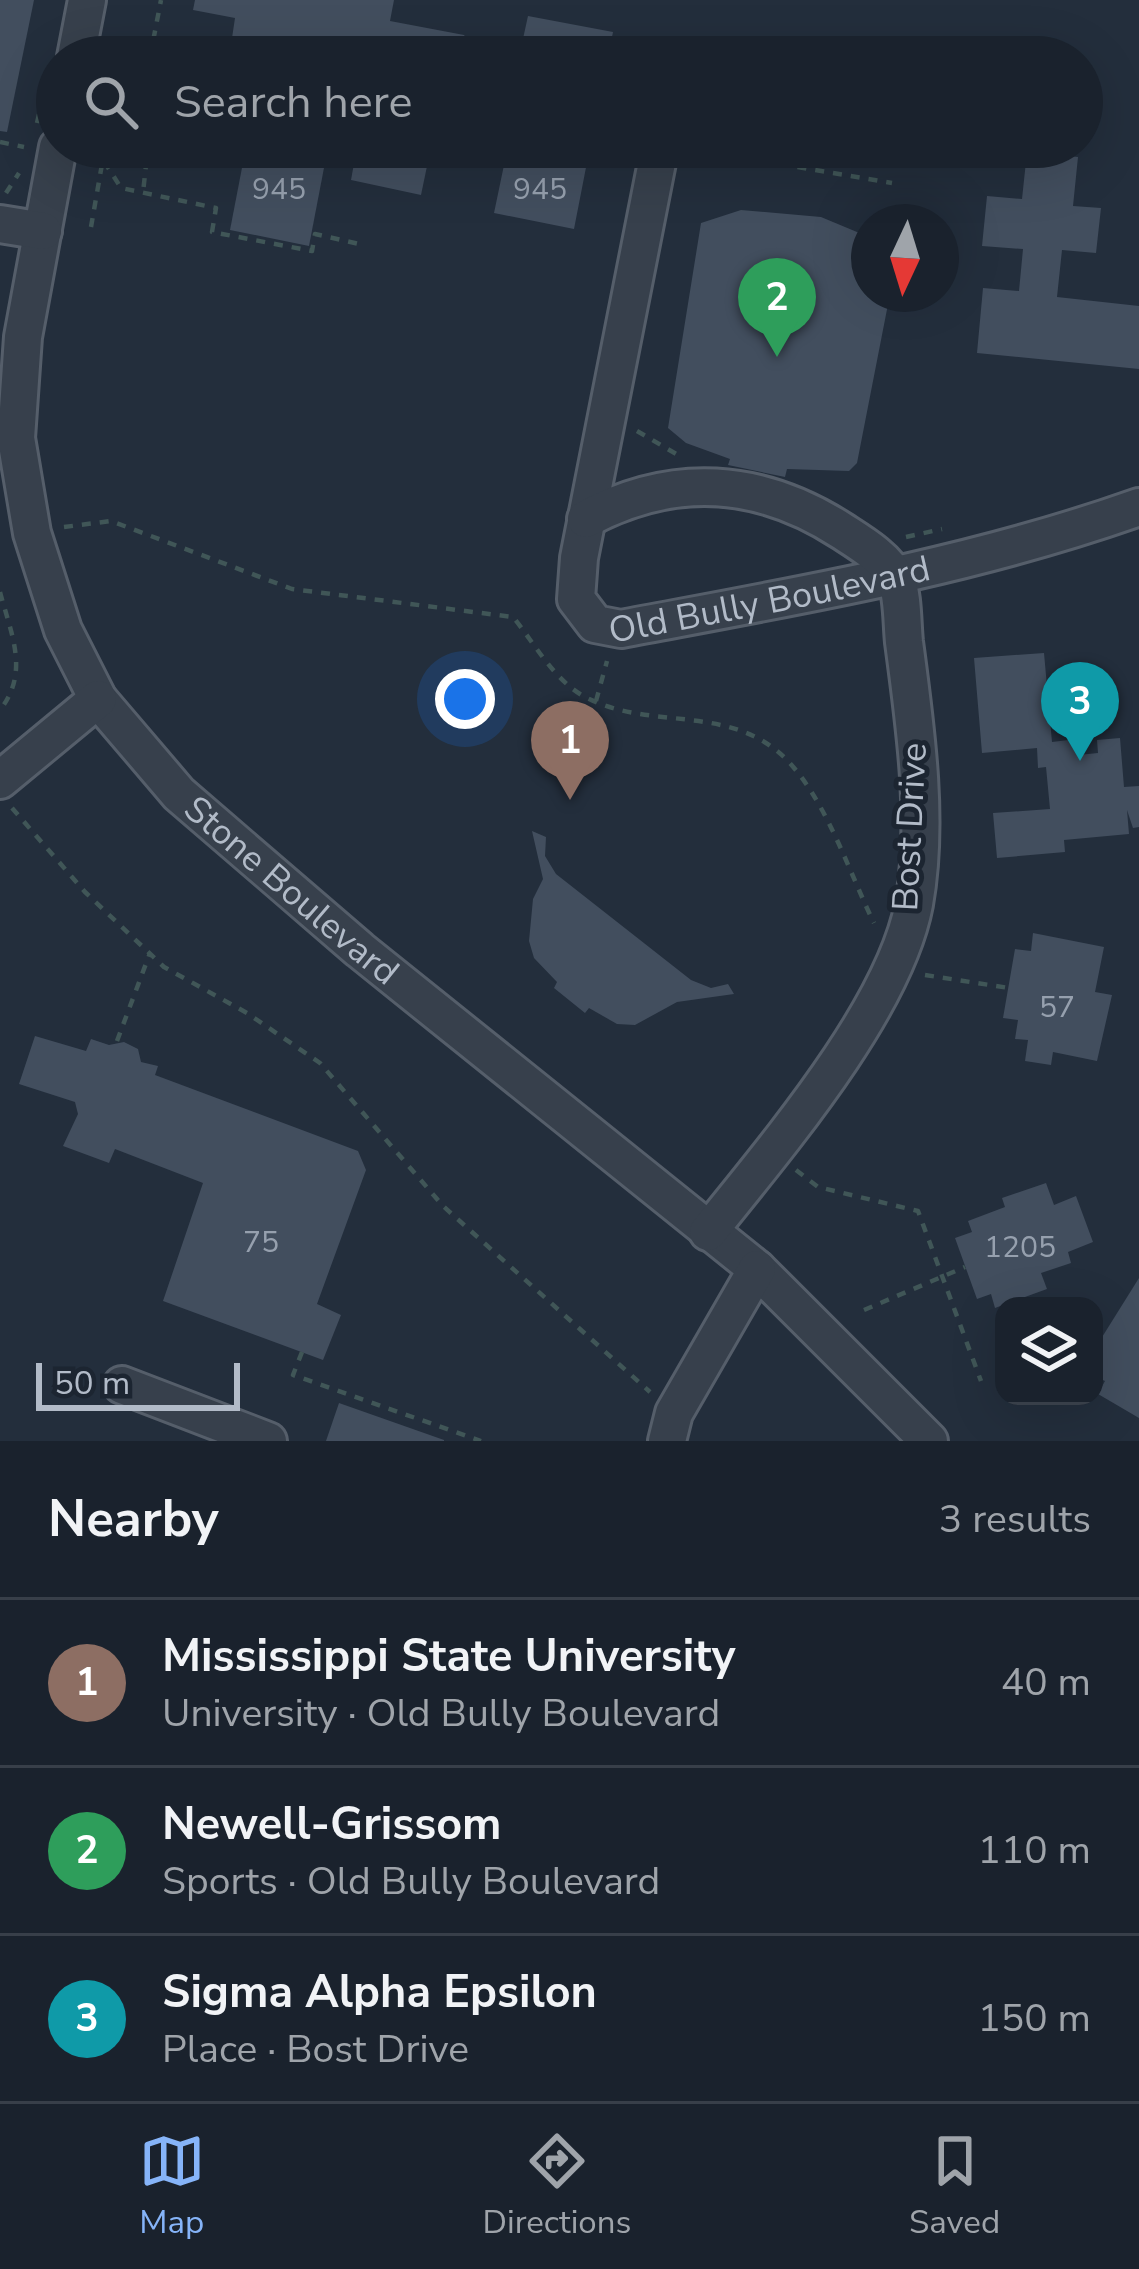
<!DOCTYPE html>
<html lang="en">
<head>
<meta charset="utf-8">
<style>
  :root { --surface:#1a222d; --page:#272f39; --text:#f1f3f6; --muted:#9fa4aa; --line:#383f49; --accent:#86b4f8 }
  body { margin:0; font-family:"Nunito Sans",sans-serif; background:var(--page); color:var(--text) }
  .controls { position:absolute; right:36px; bottom:36px; display:grid; overflow:hidden; border-radius:24px; box-shadow:0 12px 48px #0002 }
  .controls button { width:108px; height:108px; display:grid; place-items:center; padding:0; border:0; border-bottom:3px solid var(--line); background:var(--surface); color:var(--text); font:60px sans-serif }
  .compass { position:absolute; left:851px; top:204px; width:108px; height:108px; border-radius:50%; background:var(--surface); box-shadow:0 12px 48px #0002; rotate:184deg }
  .scale { position:absolute; left:36px; bottom:30px; width:204px; box-sizing:border-box; padding-left:12px; border:6px solid #b2bbc8; border-top:0; font-size:33px; line-height:42px; white-space:nowrap; color:#b2bbc8; -webkit-text-stroke:9px #1c2531; paint-order:stroke }
  .you { position:absolute; left:465px; top:699px; width:42px; height:42px; margin:-30px; border:9px solid #fff; border-radius:50%; background:#1a73e8; box-shadow:0 0 0 18px #1a73e833 }
  .badge { display:grid; place-items:center; width:78px; height:78px; border-radius:50%; background:var(--accent); color:#fff; font-size:39px; font-weight:700 }
  .pin { position:absolute; translate:-50% -99px; filter:drop-shadow(0 3px 6px #0008) }
  .pin::after { content:''; position:absolute; top:63px; width:42px; height:36px; background:inherit; clip-path:polygon(0 0,100% 0,50% 100%) }
  .list { margin:0; padding:0; list-style:none }
  h2 { display:flex; justify-content:space-between; align-items:center; height:156px; margin:0; padding:0 48px; font-size:51px }
  h2 small { font-size:39px; font-weight:400; color:var(--muted) }
  .list li { display:grid; grid-template-columns:78px 1fr auto; gap:36px; align-items:center; box-sizing:border-box; height:168px; padding:0 48px; border-top:3px solid var(--line) }
  .list b { display:block; font-size:45px; white-space:nowrap }
  .list p { margin:0; font-size:39px; white-space:nowrap; color:var(--muted) }
  .list em { font-size:39px; font-style:normal; color:var(--muted) }
  .icon { flex:none; width:66px; height:66px; fill:none; stroke:currentColor; stroke-width:2; stroke-linecap:round; stroke-linejoin:round }
  .map { position:relative; flex:none; width:1139px; height:1441px; overflow:hidden }
  .search { position:absolute; background:var(--surface); box-shadow:0 12px 48px #0002; left:36px; right:36px; top:36px; height:132px; display:flex; align-items:center; gap:30px; box-sizing:border-box; padding:0 42px; border-radius:66px; color:var(--muted); font-size:45px }
  .sheet { height:660px; background:var(--surface) }
  nav { display:flex; justify-content:space-around; align-items:center; box-sizing:border-box; height:168px; border-top:3px solid var(--line); background:var(--surface); font-size:33px; color:var(--muted) }
  nav a { display:grid; justify-items:center; gap:6px }
  nav .on { color:var(--accent) }
  .map>svg:first-child { display:block }
  .building { fill:#424e5e }
  .lines { fill:none; stroke-linecap:round; stroke-linejoin:round }
  .minor-casing { stroke:#555e6a; stroke-width:42 }
  .path { stroke:#405657; stroke-width:4.5; stroke-dasharray:9 9; stroke-linecap:butt }
  .minor { stroke:#37404c; stroke-width:36 }
  .labels { text-anchor:middle; dominant-baseline:central; stroke-width:10; stroke-linejoin:round; paint-order:stroke }
  .number-label { font-size:30px; fill:#96a0ae }
  .street-label { font-size:36px; fill:#b2bbc8; stroke:#1c2531 }
</style>
</head>
<body>
<div class="map">
<svg width="1139" height="1441" viewBox="0 0 1139 1441">
  <rect width="100%" height="100%" fill="#232e3c"/>
  <!-- building -->
  <g class="building">
    <polygon points="0,0 34,0 7,132 0,131"/>
    <polygon points="195,0 394,0 390,21 464,35 479,57 300,57 301,52 232,38 235,18 193,10"/>
    <polygon points="528,16 613,32 608,57 519,57"/>
    <polygon points="246,147 328,147 309,246 230,230"/>
    <polygon points="357,147 431,147 421,195 351,180"/>
    <polygon points="449,147 590,147 574,229 494,213 504,165 448,154"/>
    <polygon points="1027,152 1078,157 1073,206 1101,208 1096,253 1062,250 1057,297 1139,306 1139,369 977,353 983,288 1019,291 1023,249 982,246 987,196 1022,199"/>
    <polygon points="741,210 821,217 869,237 869,294 890,294 857,463 849,471 787,469 785,477 728,465 730,459 686,443 668,428 701,223"/>
    <polygon points="1044,653 1052,742 1076,739 1078,755 1098,753 1097,740 1120,738 1124,787 1139,786 1139,827 1133,828 1127,810 1129,834 1064,840 1065,852 997,858 993,813 1050,809 1046,767 1038,768 1037,748 982,753 974,658"/>
    <polygon points="532,831 546,837 545,856 556,874 691,980 711,988 728,984 734,994 677,1002 635,1025 617,1024 589,1008 585,1013 554,988 557,982 534,958 529,941 533,899 543,879"/>
    <polygon points="1033,933 1104,947 1095,992 1112,995 1097,1061 1053,1052 1051,1065 1025,1061 1028,1040 1015,1039 1018,1020 1003,1018 1015,949 1031,951"/>
    <polygon points="35,1036 86,1051 91,1039 109,1045 124,1042 138,1049 141,1062 158,1066 155,1075 358,1151 366,1170 317,1304 341,1315 323,1360 163,1301 203,1183 115,1149 109,1163 63,1146 78,1114 75,1102 19,1084"/>
    <polygon points="1046,1183 1054,1205 1076,1196 1093,1242 1068,1252 1071,1263 1041,1273 1047,1289 995,1308 991,1294 977,1299 955,1238 972,1232 968,1221 1005,1207 1002,1198"/>
    <polygon points="1139,1278 1139,1418 1098,1394 1105,1381 1094,1376 1094,1350"/>
    <polygon points="339,1403 444,1440 444,1441 326,1441"/>
  </g>
  <g class="lines">
    <defs>
      <g id="minor">
        <polyline points="76,57 87,0"/>
        <path id="s1" d="M58,147L23,337L16,438L32,533L63,630L98,699L179,794L360,950L757,1269L929,1441"/>
        <path id="s2" d="M660,147L579,558L576,599L595,624L621,629C796,596 970,567 1139,507"/>
        <polyline points="0,224 43,231"/>
        <path d="M586,519C673,472 760,478 842,531C859,542 888,559 896,579C903,596 902,623 904,642C915,725 929,821 914,904C894,1010 775,1148 708,1232"/>
        <polyline points="0,780 98,699"/>
        <polyline points="122,1385 268,1441"/>
        <polyline points="667,1441 674,1413 757,1269"/>
      </g>
    </defs>
    <!-- minor casing -->
    <use href="#minor" class="minor-casing"/>
    <!-- path -->
    <g class="path">
      <polyline points="150,57 161,0"/>
      <polyline points="37,123 49,70"/>
      <polyline points="0,142 24,147"/>
      <polyline points="132,147 146,165 143,193"/>
      <polyline points="691,149 892,183"/>
      <polyline points="88,157 102,158 121,188 216,208 212,232 312,251 315,234 359,244"/>
      <polyline points="146,165 174,147"/>
      <polyline points="6,193 19,173"/>
      <polyline points="91,227 105,147"/>
      <polyline points="637,431 678,455"/>
      <path d="M64,527L111,521L292,589L513,617C535,644 555,682 587,698C652,731 731,703 787,760C827,802 849,872 874,923"/>
      <polyline points="906,537 942,529"/>
      <path d="M0,592C11,634 30,672 0,710"/>
      <polyline points="596,701 607,661"/>
      <polyline points="12,808 85,892 164,967 247,1013 320,1063 443,1206 650,1392"/>
      <polyline points="925,975 1009,988"/>
      <polyline points="117,1041 150,953"/>
      <polyline points="796,1170 818,1187 918,1211 981,1381"/>
      <polyline points="864,1310 965,1267"/>
      <polyline points="302,1352 293,1375 481,1441"/>
    </g>
    <!-- minor -->
    <use href="#minor" class="minor"/>
  </g>
  <g class="labels">
    <!-- number labels -->
    <g class="number-label">
      <text x="279" y="189">945</text>
      <text x="540" y="189">945</text>
      <text x="1057" y="1007">57</text>
      <text x="261" y="1242">75</text>
      <text x="1020" y="1247">1205</text>
    </g>
    <!-- street labels -->
    <g class="street-label">
      <text stroke="none"><textPath href="#s2" startOffset="669">Old Bully Boulevard</textPath></text>
      <text transform="translate(910 827) rotate(-87)">Bost Drive</text>
      <text stroke="none"><textPath href="#s1" startOffset="843">Stone Boulevard</textPath></text>
    </g>
  </g>
</svg>
<div class="controls">
<button><svg class="icon" aria-label="layers" viewBox="0 0 24 24"><path d="M12 4l9 5-9 5-9-5zM3 14l9 5 9-5"/></svg></button>
</div>
<svg class="compass" viewBox="-18 -18 36 36"><path d="M0-13l5 13h-10z" fill="#e53935"/><path d="M0 13l5-13h-10z" fill="#9fa4aa"/></svg>
<div class="scale">50 m</div>
<div class="you"></div>
<div class="pin badge" style="left:570px;top:800px;background:#8d6e63">1</div>
<div class="pin badge" style="left:777px;top:357px;background:#2e9e5b">2</div>
<div class="pin badge" style="left:1080px;top:761px;background:#0f9aa8">3</div>
<div class="search"><svg class="icon" aria-label="search" viewBox="0 0 24 24"><circle cx="10" cy="10" r="6"/><path d="M15 15l6 6"/></svg>Search here</div>
</div>
<section class="sheet">
<h2>Nearby<small>3 results</small></h2>
<ul class="list">
<li><span class="badge" style="background:#8d6e63">1</span><div><b>Mississippi State University</b><p>University · Old Bully Boulevard</p></div><em>40 m</em></li>
<li><span class="badge" style="background:#2e9e5b">2</span><div><b>Newell-Grissom</b><p>Sports · Old Bully Boulevard</p></div><em>110 m</em></li>
<li><span class="badge" style="background:#0f9aa8">3</span><div><b>Sigma Alpha Epsilon</b><p>Place · Bost Drive</p></div><em>150 m</em></li>
</ul>
</section>
<nav>
<a class="on"><svg class="icon" aria-label="map" viewBox="0 0 24 24"><path d="M3 6l6-2 6 2 6-2v14l-6 2-6-2-6 2zM9 4v14M15 6v14"/></svg>Map</a>
<a><svg class="icon" aria-label="directions" viewBox="0 0 24 24"><path d="M12 3l9 9-9 9-9-9zM9 14v-3h6M13 9l2 2-2 2"/></svg>Directions</a>
<a><svg class="icon" aria-label="saved" viewBox="0 0 24 24"><path d="M7 4h10v16l-5-4-5 4z"/></svg>Saved</a>
</nav>
</body>
</html>
